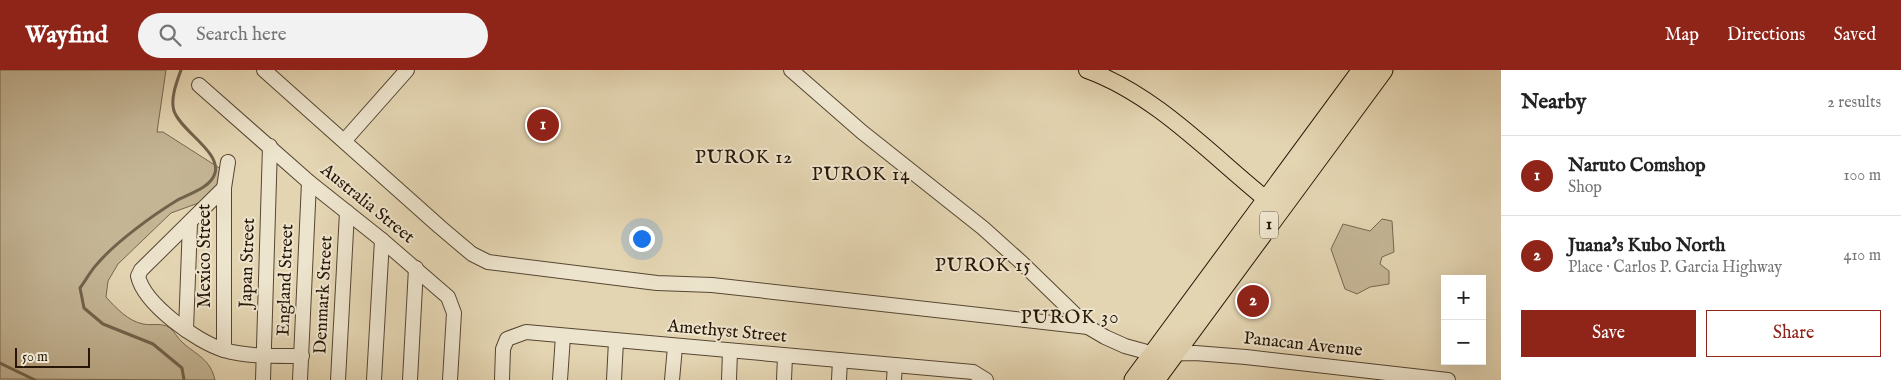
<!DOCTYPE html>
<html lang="en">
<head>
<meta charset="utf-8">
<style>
  :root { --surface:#fff; --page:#f2f2f2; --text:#222; --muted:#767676; --line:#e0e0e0; --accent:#8f2418 }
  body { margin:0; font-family:"IM FELL English",serif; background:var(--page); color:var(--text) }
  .controls { position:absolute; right:15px; bottom:15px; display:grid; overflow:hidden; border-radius:0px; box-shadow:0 5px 20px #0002 }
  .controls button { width:45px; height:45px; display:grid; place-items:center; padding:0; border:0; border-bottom:1px solid var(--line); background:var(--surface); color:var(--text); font:25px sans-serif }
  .scale { position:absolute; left:15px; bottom:12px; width:75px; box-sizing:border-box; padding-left:5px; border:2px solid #271607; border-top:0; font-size:14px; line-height:18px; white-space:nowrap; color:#271607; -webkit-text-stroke:4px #ede4cd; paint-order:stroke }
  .you { position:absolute; left:641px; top:168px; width:18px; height:18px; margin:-12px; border:4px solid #fff; border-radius:50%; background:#1a73e8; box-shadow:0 0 0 8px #1a73e833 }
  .badge { display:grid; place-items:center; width:32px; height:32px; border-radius:50%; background:var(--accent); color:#fff; font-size:16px; font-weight:700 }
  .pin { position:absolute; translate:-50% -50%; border:2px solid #fff; box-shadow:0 1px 5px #0006 }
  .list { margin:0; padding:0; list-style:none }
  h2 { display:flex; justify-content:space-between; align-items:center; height:65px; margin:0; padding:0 20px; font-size:21px }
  h2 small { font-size:16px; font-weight:400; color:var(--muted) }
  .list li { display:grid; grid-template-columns:32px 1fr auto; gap:15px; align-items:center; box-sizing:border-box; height:80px; padding:0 20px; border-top:1px solid var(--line) }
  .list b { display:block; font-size:19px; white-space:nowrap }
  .list p { margin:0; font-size:16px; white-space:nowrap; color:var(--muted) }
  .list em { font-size:16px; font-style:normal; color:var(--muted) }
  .actions { display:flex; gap:10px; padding:15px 20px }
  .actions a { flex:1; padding:11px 0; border:1px solid var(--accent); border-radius:0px; text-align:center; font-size:18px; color:var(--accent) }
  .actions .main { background:var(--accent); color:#fff }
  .icon { flex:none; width:28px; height:28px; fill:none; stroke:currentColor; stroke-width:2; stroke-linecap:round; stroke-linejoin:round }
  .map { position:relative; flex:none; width:1501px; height:310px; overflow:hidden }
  header { display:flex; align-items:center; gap:30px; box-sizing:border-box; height:70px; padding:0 25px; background:var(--accent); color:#fff }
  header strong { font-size:24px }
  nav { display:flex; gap:28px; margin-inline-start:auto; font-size:18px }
  .search { width:350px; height:45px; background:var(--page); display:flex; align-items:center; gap:12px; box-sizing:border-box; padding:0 18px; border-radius:28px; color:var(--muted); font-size:19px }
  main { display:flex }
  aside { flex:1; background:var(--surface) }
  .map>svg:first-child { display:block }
  .green { fill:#c4b595; stroke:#76664e }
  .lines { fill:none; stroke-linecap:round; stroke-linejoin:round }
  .stream { stroke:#72624b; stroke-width:3 }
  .minor-casing { stroke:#564632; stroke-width:16 }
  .major-casing { stroke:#271607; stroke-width:18 }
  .highway-casing { stroke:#271607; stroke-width:21 }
  .minor { stroke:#ede4cd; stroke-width:14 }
  .major { stroke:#e4d5b2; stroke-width:16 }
  .highway { stroke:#e4d5b2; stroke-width:19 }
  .labels { text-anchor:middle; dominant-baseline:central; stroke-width:4; stroke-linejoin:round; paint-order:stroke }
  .shield { fill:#ede4cd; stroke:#625442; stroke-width:1 }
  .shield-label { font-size:16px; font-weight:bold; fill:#271607 }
  .street-label { font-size:18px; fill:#271607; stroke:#ede4cd }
  .neighbourhood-label { font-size:19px; letter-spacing:1px; fill:#271607; stroke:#ede4cd }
</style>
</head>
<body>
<header>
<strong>Wayfind</strong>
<div class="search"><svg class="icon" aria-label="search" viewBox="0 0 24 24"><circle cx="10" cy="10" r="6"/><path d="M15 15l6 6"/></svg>Search here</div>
<nav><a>Map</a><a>Directions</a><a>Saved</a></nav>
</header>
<main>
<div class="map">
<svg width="1501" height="310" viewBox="0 0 1501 310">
  <rect width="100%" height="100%" fill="#e4d5b2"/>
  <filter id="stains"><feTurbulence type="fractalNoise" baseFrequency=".004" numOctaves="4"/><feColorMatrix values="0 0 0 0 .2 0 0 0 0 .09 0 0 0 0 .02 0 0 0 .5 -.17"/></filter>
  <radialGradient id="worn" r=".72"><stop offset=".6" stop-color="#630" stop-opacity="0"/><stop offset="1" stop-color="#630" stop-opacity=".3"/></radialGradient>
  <!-- green -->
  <g class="green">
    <path d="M0,0H166L157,62H163L221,99L219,118L204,131L171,143L118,194L108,211L106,227C116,238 128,251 143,254C152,256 162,252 170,258C175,262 178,269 183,273C198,286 210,289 215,310L0,309Z"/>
    <polygon points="1382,149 1392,151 1394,182 1382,187 1380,194 1389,201 1389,214 1370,217 1357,224 1345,219 1331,179 1343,154 1370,161"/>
  </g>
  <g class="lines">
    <!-- stream -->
    <g class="stream">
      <path d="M181,0C177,11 170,29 174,41C181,61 221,82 215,103C211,118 188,124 176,131C153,145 116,172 98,193C91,200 86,210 80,218L84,238L103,254L153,274L182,298L184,310"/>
      <polyline points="0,293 35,310"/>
    </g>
    <defs>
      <g id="minor">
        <polyline points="264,0 440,157 472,184 488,192 657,213 712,215 1088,257"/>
        <polyline points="791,0 862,62 983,158 1022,193 1088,257 1105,267 1125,276 1154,284 1195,283 1246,287 1448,310"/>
        <polyline points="199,15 309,112 382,170 448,227 454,243 450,310"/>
        <polyline points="345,70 407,0"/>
        <path d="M224,118L141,200L138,206C144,234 197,272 224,280C249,287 277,286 302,286"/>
        <polyline points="186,260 190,153"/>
        <polyline points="224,280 224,118 228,92"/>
        <polyline points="263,310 270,76"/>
        <polyline points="300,310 309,112"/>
        <polyline points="338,310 347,142"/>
        <polyline points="374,310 382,170"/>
        <polyline points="410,310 416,198"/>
        <polyline points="502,310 503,279 507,269 526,262 973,302 986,310"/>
        <polyline points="560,310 563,266"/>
        <polyline points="614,310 616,271"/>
        <polyline points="672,310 675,277"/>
        <polyline points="729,310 730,281"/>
        <polyline points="784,310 785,286"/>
        <polyline points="839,310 840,290"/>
        <polyline points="894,310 895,295"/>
      </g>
      <path id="major" d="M1087,0C1156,25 1210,84 1267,130"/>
      <g id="highway">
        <polyline points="1134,310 1362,0"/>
        <polyline points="1155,310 1383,0"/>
      </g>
    </defs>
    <!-- minor casing -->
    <use href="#minor" class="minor-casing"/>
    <!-- major casing -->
    <use href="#major" class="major-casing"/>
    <!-- highway casing -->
    <use href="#highway" class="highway-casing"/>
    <!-- minor -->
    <use href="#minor" class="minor"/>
    <!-- major -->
    <use href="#major" class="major"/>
    <!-- highway -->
    <use href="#highway" class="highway"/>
  </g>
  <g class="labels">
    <!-- shield labels -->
    <rect class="shield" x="1260" y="141.5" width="18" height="27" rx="4"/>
    <g class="shield-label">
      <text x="1269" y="155">1</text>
    </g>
    <!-- street labels -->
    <g class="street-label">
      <text transform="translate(367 134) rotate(39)">Australia Street</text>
      <text transform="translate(205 186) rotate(-90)">Mexico Street</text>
      <text transform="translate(248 193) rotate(-88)">Japan Street</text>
      <text transform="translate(286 210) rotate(-88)">England Street</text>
      <text transform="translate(324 225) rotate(-87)">Denmark Street</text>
      <text transform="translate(727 262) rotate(5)">Amethyst Street</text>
      <text transform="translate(1303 275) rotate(6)">Panacan Avenue</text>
    </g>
    <!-- neighbourhood labels -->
    <g class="neighbourhood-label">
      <text x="744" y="88">PUROK 12</text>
      <text x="861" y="105">PUROK 14</text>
      <text x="983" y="196">PUROK 15</text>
      <text x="1070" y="248">PUROK 30</text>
    </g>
  </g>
  <rect width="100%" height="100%" filter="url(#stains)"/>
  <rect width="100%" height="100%" fill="url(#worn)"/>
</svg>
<div class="controls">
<button>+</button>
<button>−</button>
</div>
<div class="scale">50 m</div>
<div class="you"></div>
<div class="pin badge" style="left:543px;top:55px">1</div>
<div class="pin badge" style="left:1253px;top:231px">2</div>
</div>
<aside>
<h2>Nearby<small>2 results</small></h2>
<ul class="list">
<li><span class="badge">1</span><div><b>Naruto Comshop</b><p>Shop</p></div><em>100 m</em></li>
<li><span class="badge">2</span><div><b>Juana's Kubo North</b><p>Place · Carlos P. Garcia Highway</p></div><em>410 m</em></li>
</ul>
<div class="actions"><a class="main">Save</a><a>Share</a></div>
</aside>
</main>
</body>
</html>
